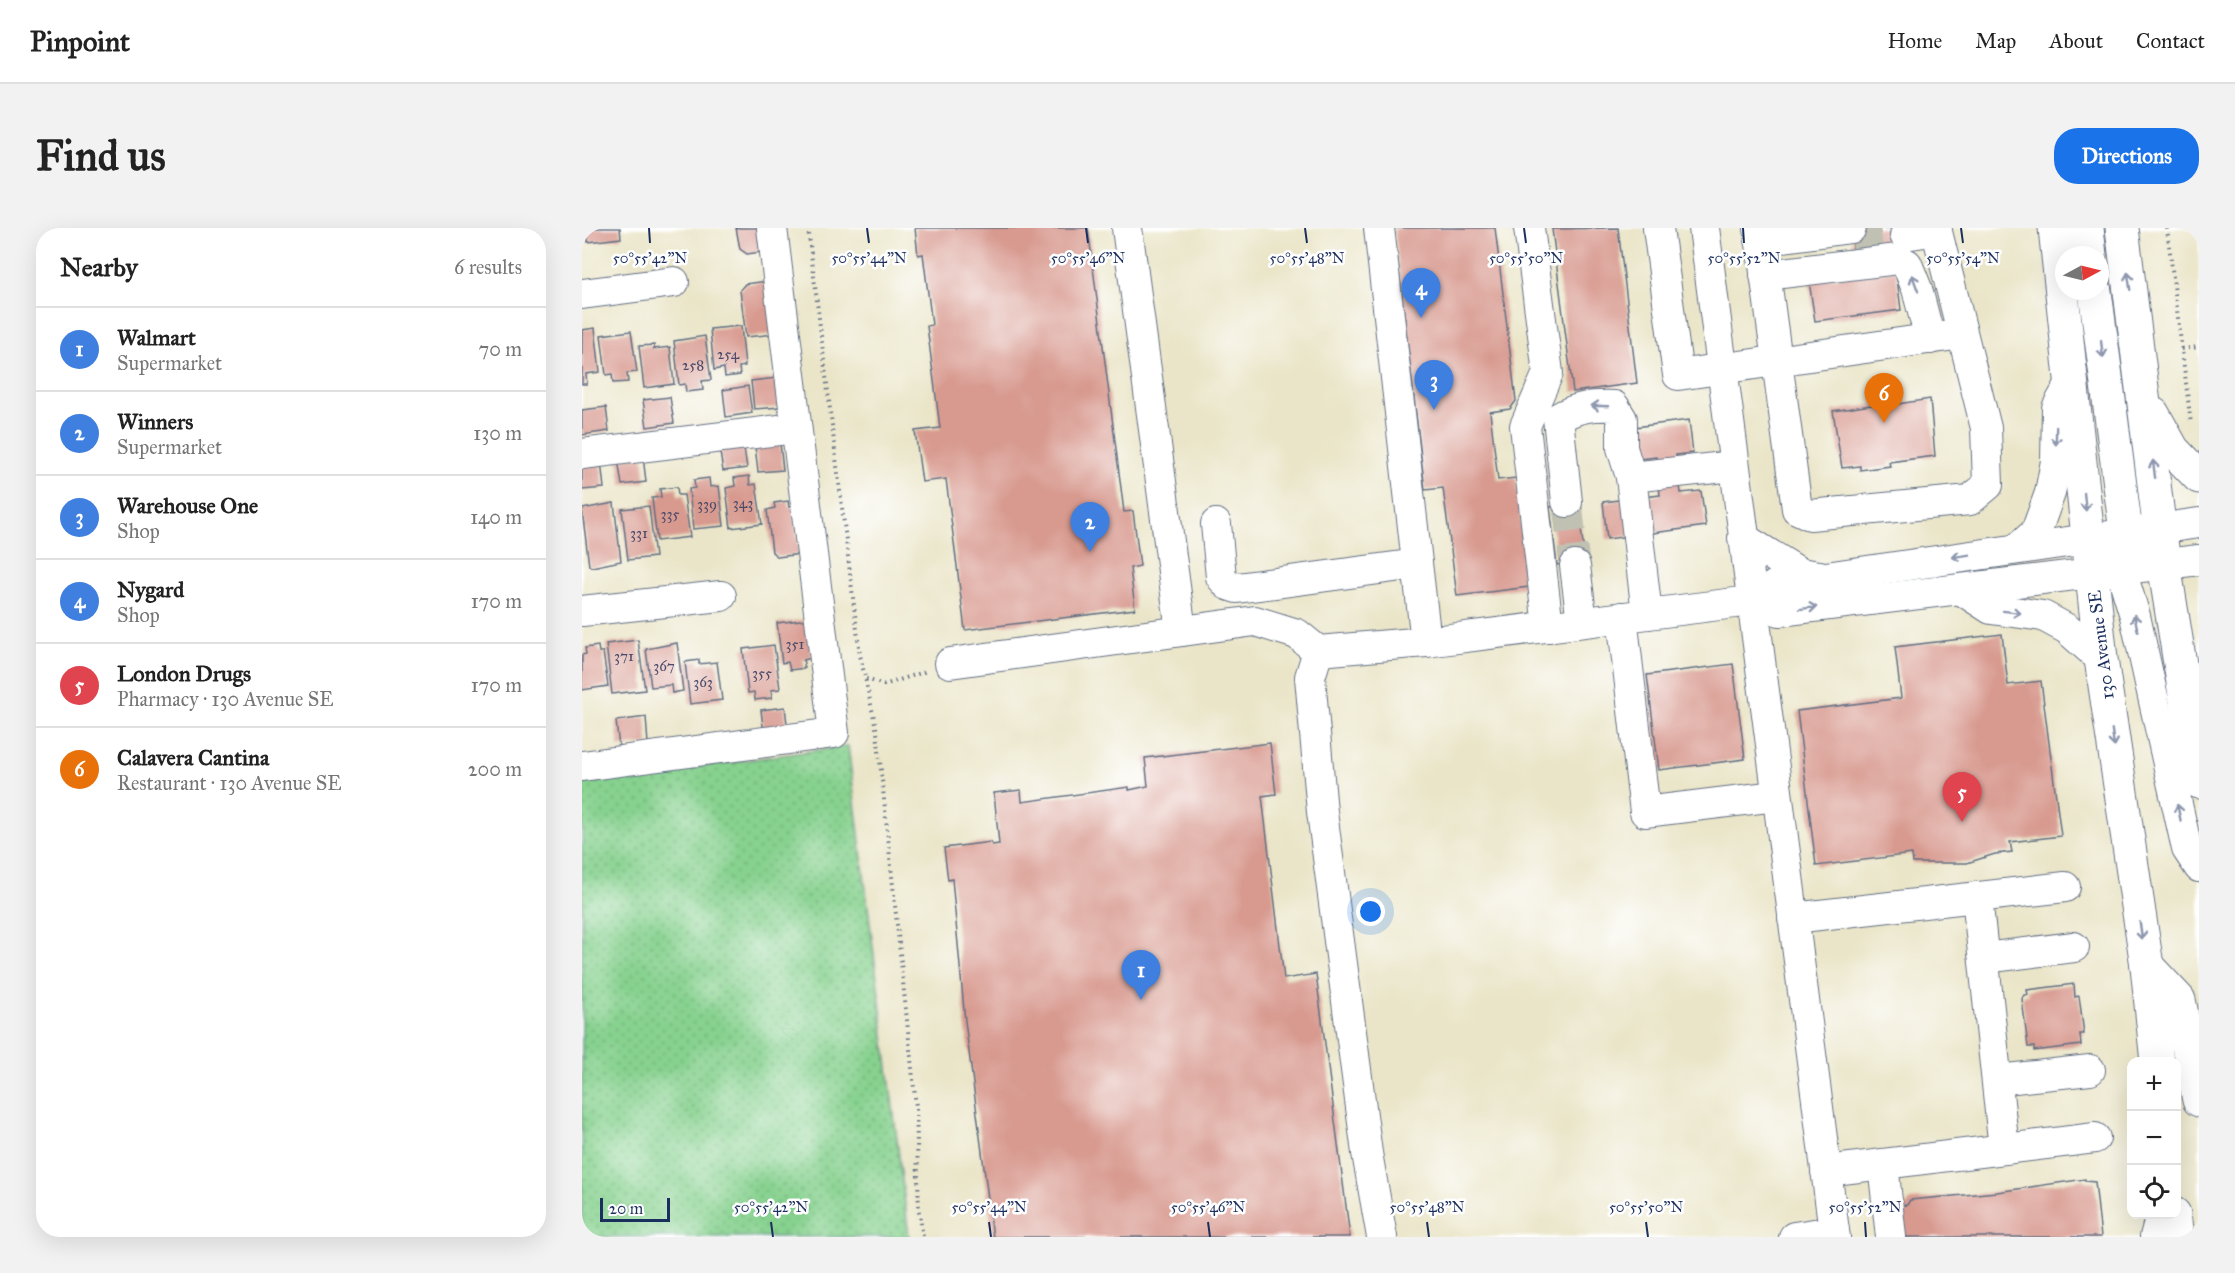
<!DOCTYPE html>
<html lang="en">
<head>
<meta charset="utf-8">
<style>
  :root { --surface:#fff; --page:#f2f2f2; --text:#222; --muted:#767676; --line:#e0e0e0; --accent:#1a73e8 }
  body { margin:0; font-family:"IM FELL Great Primer",serif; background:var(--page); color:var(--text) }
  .controls { position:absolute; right:18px; bottom:18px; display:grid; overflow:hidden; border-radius:12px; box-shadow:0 6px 24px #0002 }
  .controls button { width:54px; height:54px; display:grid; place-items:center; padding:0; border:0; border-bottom:2px solid var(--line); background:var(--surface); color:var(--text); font:30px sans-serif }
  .compass { position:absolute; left:1473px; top:18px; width:54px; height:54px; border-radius:50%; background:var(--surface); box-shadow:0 6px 24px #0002; rotate:83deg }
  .scale { position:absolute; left:18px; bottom:15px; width:70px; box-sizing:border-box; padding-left:6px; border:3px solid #1b2f5e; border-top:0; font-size:16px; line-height:21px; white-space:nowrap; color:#1b2f5e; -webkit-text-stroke:4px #fff; paint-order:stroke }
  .you { position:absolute; left:789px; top:684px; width:21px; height:21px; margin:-15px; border:4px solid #fff; border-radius:50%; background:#1a73e8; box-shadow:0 0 0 9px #1a73e833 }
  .badge { display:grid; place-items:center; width:39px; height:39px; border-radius:50%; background:var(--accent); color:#fff; font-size:20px; font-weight:700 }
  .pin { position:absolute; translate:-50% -50px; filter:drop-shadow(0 2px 3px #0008) }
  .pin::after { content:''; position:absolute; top:32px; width:21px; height:18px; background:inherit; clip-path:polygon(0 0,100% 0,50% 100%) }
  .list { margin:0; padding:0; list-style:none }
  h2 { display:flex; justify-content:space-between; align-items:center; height:78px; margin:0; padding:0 24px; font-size:26px }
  h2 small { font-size:20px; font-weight:400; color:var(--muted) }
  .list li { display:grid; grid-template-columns:39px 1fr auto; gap:18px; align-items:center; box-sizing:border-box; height:84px; padding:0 24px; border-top:2px solid var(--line) }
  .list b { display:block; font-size:22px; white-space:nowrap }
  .list p { margin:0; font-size:20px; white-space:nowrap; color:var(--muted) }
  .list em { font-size:20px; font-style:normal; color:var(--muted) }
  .icon { flex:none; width:33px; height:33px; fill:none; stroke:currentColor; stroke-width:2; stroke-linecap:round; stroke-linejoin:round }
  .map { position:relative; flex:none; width:1617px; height:1009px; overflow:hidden; border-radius:24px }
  header { display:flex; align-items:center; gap:36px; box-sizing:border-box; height:84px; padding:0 30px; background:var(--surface); border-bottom:2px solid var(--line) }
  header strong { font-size:28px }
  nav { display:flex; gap:33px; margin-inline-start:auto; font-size:21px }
  .intro { display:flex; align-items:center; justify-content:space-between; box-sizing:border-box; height:144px; padding:0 36px }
  h1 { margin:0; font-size:42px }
  .button { padding:15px 27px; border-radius:24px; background:var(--accent); color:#fff; font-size:21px; font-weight:700 }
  main { display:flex; gap:36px; padding:0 36px }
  aside { flex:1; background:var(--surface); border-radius:24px; box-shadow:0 6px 24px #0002 }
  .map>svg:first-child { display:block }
  .park { fill:url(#park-dots); stroke:#518076; stroke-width:1.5 }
  .building { fill:#d89a8f }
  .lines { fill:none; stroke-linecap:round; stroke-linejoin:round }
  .minor-tunnel { stroke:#c1c1b3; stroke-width:30; stroke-dasharray:30 15; stroke-linecap:butt }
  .minor-casing { stroke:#636f83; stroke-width:32 }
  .major-casing { stroke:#636f83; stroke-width:35 }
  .path { stroke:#636f83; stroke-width:4; stroke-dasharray:1.5 4.5; stroke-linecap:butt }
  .minor { stroke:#fff; stroke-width:30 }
  .major { stroke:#fff; stroke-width:33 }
  .oneway { stroke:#8d97ae }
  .ticks { fill:none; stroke:#1b2f5e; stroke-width:2 }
  .labels { text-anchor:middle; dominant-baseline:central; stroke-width:5; stroke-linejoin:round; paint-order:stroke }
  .number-label { font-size:15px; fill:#4a4a6a }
  .street-label { font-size:18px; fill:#1b2f5e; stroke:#fff }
  .ticks-label { font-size:15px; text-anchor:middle; fill:#1b2f5e; stroke:#fff; stroke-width:5; stroke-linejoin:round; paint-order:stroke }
</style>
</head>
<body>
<header>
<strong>Pinpoint</strong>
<nav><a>Home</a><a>Map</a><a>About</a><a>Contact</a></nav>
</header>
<div class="intro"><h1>Find us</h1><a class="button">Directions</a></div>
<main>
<aside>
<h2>Nearby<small>6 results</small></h2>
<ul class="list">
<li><span class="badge" style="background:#3f7fe0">1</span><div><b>Walmart</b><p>Supermarket</p></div><em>70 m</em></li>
<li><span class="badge" style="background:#3f7fe0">2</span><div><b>Winners</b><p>Supermarket</p></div><em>130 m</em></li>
<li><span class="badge" style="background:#3f7fe0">3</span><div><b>Warehouse One</b><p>Shop</p></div><em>140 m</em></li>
<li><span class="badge" style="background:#3f7fe0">4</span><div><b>Nygard</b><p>Shop</p></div><em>170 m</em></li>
<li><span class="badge" style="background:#e0444e">5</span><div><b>London Drugs</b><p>Pharmacy · 130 Avenue SE</p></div><em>170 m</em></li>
<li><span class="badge" style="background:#e8710a">6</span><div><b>Calavera Cantina</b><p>Restaurant · 130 Avenue SE</p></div><em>200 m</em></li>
</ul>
</aside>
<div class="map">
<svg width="1617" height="1009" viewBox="0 0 1617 1009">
  <defs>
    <pattern id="park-dots" width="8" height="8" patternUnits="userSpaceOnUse" patternTransform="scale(1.5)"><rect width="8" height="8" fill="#87d28f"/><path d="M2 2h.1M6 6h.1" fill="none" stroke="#6eab78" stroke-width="1.8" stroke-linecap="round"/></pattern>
  </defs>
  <rect width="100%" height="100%" fill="#fff"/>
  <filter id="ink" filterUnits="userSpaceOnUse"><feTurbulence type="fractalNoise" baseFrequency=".0167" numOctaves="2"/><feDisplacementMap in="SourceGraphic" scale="12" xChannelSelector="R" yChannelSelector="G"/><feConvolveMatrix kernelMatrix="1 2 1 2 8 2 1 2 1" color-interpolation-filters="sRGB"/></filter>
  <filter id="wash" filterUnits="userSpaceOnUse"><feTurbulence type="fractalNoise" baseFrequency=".008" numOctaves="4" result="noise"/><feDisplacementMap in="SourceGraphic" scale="24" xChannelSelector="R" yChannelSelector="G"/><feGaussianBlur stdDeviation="1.35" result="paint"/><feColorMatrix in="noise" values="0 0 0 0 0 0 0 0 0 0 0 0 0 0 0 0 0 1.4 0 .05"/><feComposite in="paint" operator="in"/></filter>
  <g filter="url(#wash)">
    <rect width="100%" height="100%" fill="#eae5c8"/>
    <!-- park -->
    <polygon class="park" points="266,518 327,1009 0,1009 0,555"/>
    <g id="blocks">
      <!-- building -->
      <g class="building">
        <polygon points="5,0 38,0 39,10 6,14"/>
        <polygon points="154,0 183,0 186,23 165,26 158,21"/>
        <polygon points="333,0 506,0 542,284 551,283 558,338 548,340 553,381 383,402 364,251 340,254 333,203 358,200 345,98 350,97 341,26 336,27"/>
        <polygon points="812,0 913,0 934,173 928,181 908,184 916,252 934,250 947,359 875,368 861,260 843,262"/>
        <polygon points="1036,0 1055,155 991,164 970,1"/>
        <polygon points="1269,0 1322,0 1324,18 1277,24 1277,19 1271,20"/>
        <polygon points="1314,42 1319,82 1233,93 1227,53"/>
        <polygon points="186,53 193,106 164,109 158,62 163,56"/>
        <polygon points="159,98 163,138 157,139 158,147 143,149 142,140 132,142 128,101"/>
        <polygon points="13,100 18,144 4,146 5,156 0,156 0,102"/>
        <polygon points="49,103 55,144 45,145 46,154 31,155 30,146 24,147 19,107"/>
        <polygon points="123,108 129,152 120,153 121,162 104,164 103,156 97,157 92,113"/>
        <polygon points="72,117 72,121 88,119 92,156 62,160 57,118"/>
        <polygon points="195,150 198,179 172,181 169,153"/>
        <polygon points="166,158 170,185 144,189 141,162"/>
        <polygon points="88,169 92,195 65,199 61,172"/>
        <polygon points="1348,171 1353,228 1307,234 1308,238 1278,242 1278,238 1260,240 1251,183 1315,173 1316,176"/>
        <polygon points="24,179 27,203 0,207 0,182"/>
        <polygon points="1107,192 1111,225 1094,227 1099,265 1119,263 1124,298 1025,311 1021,274 1078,267 1074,229 1057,231 1053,199"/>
        <polygon points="161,214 165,240 141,243 137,218"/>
        <polygon points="198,215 201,242 176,244 173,218"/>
        <polygon points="61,228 64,254 40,257 36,231"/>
        <polygon points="19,233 22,260 0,262 0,236"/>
        <polygon points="167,248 168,257 174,256 180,296 149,300 144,260 153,258 152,250"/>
        <polygon points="127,250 128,259 137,258 142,298 111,301 107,261 113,260 112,252"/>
        <polygon points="95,259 96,267 102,267 108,309 75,313 70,270 79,269 78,261"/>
        <polygon points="206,273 207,279 211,278 218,326 196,329 190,324 185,282 193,280 192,275"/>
        <polygon points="32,275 39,333 10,339 7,338 0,281"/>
        <polygon points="996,275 1003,333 975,337 968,279"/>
        <polygon points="67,278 73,329 46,332 40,281"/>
        <polygon points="226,391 230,430 221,432 223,440 208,442 206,434 200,435 195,395"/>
        <polygon points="1420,406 1426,457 1459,453 1479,608 1428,614 1430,624 1413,626 1385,635 1331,635 1330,626 1234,638 1215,483 1319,470 1313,419"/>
        <polygon points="56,412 63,462 30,466 24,416"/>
        <polygon points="95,415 101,463 90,465 89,457 69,459 64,421"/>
        <polygon points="192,417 198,461 189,462 190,470 173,472 172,464 166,465 161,421"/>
        <polygon points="16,418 17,424 21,424 26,458 0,462 0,427 4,426 3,420"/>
        <polygon points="117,432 117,436 135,434 140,472 108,476 103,434"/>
        <polygon points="1151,436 1163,531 1077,542 1065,447"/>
        <polygon points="203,479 206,504 182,506 179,482"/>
        <polygon points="64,489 66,516 37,519 34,493"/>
        <polygon points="688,515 694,566 680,568 702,751 734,746 768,1009 411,1009 383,793 370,651 366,652 362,620 409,614 410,617 417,616 412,565 439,562 440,574 547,559 547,562 552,561 566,558 563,530"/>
        <polygon points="1492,756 1493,769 1497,768 1502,806 1498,806 1499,817 1452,823 1452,819 1446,819 1440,771 1442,767 1446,767 1445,762"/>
        <polygon points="1503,951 1503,953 1513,954 1519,1009 1320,1009 1316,978 1325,977 1328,972 1415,964"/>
      </g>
    </g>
  </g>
  <g filter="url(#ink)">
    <use href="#blocks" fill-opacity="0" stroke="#636f83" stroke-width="1.5"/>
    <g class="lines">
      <!-- minor-tunnel -->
      <g class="minor-tunnel">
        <polyline points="1270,14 1323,7"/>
        <polyline points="985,274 993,338"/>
      </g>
      <defs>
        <g id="minor">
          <polyline points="545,0 599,403"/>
          <polyline points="797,0 844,414"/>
          <polyline points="947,0 966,145 943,198 966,399"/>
          <polyline points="1076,0 1096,147 1380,106"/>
          <polyline points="1122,0 1252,1003"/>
          <polyline points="1177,0 1215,281 1228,287 1388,272 1406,257 1404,200 1354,0"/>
          <polyline points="1323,7 1355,2"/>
          <polyline points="1178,12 1269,0"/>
          <polyline points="1183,47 1316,31 1325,36 1335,61 1348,111"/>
          <polyline points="0,66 92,54"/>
          <polyline points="0,226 214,200"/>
          <path d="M985,274L976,190C995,179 1010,177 1032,178L1040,191V220L1049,249"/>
          <polyline points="634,296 639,349 646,357 655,360 835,336"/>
          <polyline points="1161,310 1218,345 1238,348"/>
          <polyline points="1437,319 1454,304 1468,265 1474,233 1475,180 1490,153"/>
          <polyline points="1525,330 1539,342 1553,388 1605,621 1617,639"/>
          <polyline points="993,338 1000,394"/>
          <polyline points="1378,361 1409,381 1461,388 1485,401 1519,431"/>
          <polyline points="1169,373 1195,356 1617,295"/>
          <polyline points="0,383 139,368"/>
          <polyline points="1065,386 1049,249 1152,238"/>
          <polyline points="1040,389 1063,584 1194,568"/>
          <polyline points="736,423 728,449 740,584 785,925 800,1009"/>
          <polyline points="368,435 673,393 715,406 736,423 844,414 1169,373 1198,383 1617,332"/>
          <polyline points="0,538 252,505 190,0"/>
          <polyline points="1395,669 1422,921"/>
          <polyline points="1211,690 1483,659"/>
          <polyline points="1402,730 1492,719"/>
          <polyline points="1415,852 1508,842"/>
          <polyline points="1301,936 1309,1009"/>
          <polyline points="1244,943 1513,910"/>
          <polyline points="1212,1009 1252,1003 1253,1009"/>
          <polyline points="1573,1009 1579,986"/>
        </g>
        <g id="major">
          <polyline points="1473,0 1519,431 1565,738 1575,834"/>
          <polyline points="1505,0 1508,27"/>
          <polyline points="1540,0 1582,336 1617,554"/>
          <polyline points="1513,63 1544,304 1555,326 1582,336"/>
          <polyline points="1571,186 1591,222 1617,249"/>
          <polyline points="1565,738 1597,772 1617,872"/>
          <polyline points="1592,986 1595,1009"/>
        </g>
      </defs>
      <!-- minor casing -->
      <use href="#minor" class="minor-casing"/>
      <!-- major casing -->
      <use href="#major" class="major-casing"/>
      <!-- path -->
      <g class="path">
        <polyline points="226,0 278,427 295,504 334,879 337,984 341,1009"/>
        <polyline points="1585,0 1609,196"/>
        <polyline points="1600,121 1617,119"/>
        <polyline points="284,451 302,457 345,443"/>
      </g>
      <!-- minor -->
      <use href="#minor" class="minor"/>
      <!-- major -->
      <use href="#major" class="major"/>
    </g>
    <!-- one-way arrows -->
    <defs><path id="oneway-shaft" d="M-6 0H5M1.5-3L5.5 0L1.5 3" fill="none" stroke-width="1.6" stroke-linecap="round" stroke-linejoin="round" transform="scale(1.5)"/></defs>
    <g class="oneway">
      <use href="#oneway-shaft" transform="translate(1547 53) rotate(-98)"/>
      <use href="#oneway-shaft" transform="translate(1333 55) rotate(-110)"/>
      <use href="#oneway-shaft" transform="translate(1520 121) rotate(83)"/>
      <use href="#oneway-shaft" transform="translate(1018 178) rotate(-178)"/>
      <use href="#oneway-shaft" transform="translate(1474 208) rotate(91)"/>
      <use href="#oneway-shaft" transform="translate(1572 241) rotate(-97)"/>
      <use href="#oneway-shaft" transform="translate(1503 274) rotate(84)"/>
      <use href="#oneway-shaft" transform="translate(1379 328) rotate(171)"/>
      <use href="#oneway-shaft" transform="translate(1226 380) rotate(-7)"/>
      <use href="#oneway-shaft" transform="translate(1430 384) rotate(7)"/>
      <use href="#oneway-shaft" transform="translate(1554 395) rotate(-103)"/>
      <use href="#oneway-shaft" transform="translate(1531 510) rotate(82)"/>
      <use href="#oneway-shaft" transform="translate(1597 585) rotate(-102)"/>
      <use href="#oneway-shaft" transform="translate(1559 703) rotate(82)"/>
    </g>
  </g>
  <!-- ticks -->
  <path class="ticks" d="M67,0L68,15M285,0L287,15M504,0L506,15M723,0L725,15M942,0L944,15M1161,0L1162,15M1379,0L1381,15M189,994L191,1009M407,994L409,1009M626,994L628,1009M845,994L847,1009M1064,994L1066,1009M1283,994L1284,1009"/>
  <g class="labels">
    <!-- number labels -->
    <g class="number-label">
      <text x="146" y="126">254</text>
      <text x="111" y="137">258</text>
      <text x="161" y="275">343</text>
      <text x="125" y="276">339</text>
      <text x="88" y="286">335</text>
      <text x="57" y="305">331</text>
      <text x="213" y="416">351</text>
      <text x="42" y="428">371</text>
      <text x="82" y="438">367</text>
      <text x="180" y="445">355</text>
      <text x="121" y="454">363</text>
    </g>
    <!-- street labels -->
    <g class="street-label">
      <text transform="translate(1519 417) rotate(-97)">130 Avenue SE</text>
    </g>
  </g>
  <g class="ticks-label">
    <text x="68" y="35">50°55'42"N</text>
    <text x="287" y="35">50°55'44"N</text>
    <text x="506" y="35">50°55'46"N</text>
    <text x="725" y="35">50°55'48"N</text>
    <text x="944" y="35">50°55'50"N</text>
    <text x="1162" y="35">50°55'52"N</text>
    <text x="1381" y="35">50°55'54"N</text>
    <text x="189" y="984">50°55'42"N</text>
    <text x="407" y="984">50°55'44"N</text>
    <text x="626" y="984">50°55'46"N</text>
    <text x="845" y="984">50°55'48"N</text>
    <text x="1064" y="984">50°55'50"N</text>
    <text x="1283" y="984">50°55'52"N</text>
  </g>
</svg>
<div class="controls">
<button>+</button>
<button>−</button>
<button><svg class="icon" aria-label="locate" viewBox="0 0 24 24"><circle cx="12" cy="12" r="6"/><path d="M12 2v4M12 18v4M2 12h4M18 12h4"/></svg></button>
</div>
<svg class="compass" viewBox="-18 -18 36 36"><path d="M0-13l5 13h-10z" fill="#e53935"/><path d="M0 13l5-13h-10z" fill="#767676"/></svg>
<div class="scale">20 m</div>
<div class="you"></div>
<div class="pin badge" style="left:559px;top:772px;background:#3f7fe0">1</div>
<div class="pin badge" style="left:508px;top:324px;background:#3f7fe0">2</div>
<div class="pin badge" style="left:852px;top:182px;background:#3f7fe0">3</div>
<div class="pin badge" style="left:839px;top:90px;background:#3f7fe0">4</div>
<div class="pin badge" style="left:1380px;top:594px;background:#e0444e">5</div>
<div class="pin badge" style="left:1302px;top:195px;background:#e8710a">6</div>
</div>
</main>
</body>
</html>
